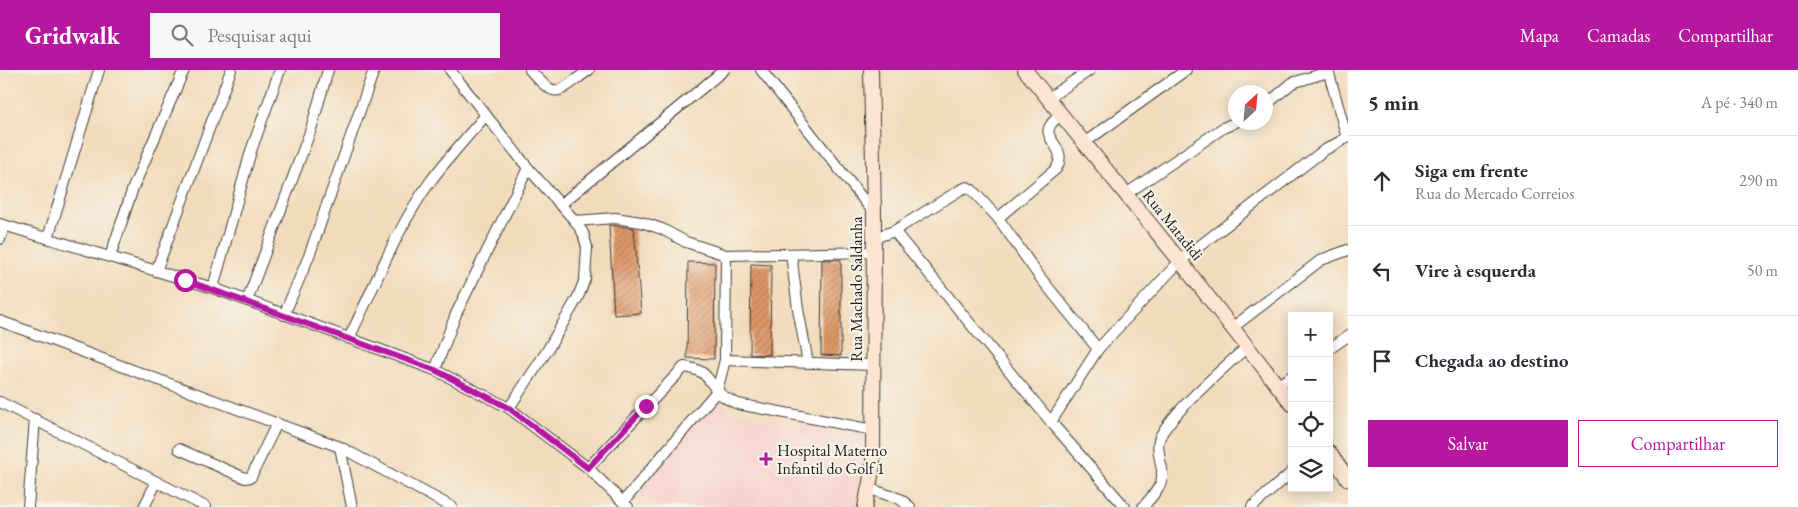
<!DOCTYPE html>
<html lang="pt">
<head>
<meta charset="utf-8">
<style>
  :root { --surface:#fff; --page:#f7f7f7; --text:#2b2b33; --muted:#7c7c81; --line:#e1e1e2; --accent:#b5179e }
  body { margin:0; font-family:"EB Garamond",serif; background:var(--page); color:var(--text) }
  .controls { position:absolute; right:15px; bottom:15px; display:grid; overflow:hidden; border-radius:0px; box-shadow:0 2px 12px #0003 }
  .controls button { width:45px; height:45px; display:grid; place-items:center; padding:0; border:0; border-bottom:1px solid var(--line); background:var(--surface); color:var(--text); font:25px sans-serif }
  .compass { position:absolute; left:1228px; top:15px; width:45px; height:45px; border-radius:50%; background:var(--surface); box-shadow:0 2px 12px #0003; rotate:26deg }
  .stop { position:absolute; width:15px; height:15px; margin:-11px; border:4px solid #b5179e; border-radius:50%; background:#fff }
  .stop.end { background:#b5179e; border-color:#fff; box-shadow:0 1px 5px #0008 }
  .list { margin:0; padding:0; list-style:none }
  h2 { display:flex; justify-content:space-between; align-items:center; height:65px; margin:0; padding:0 20px; font-size:21px }
  h2 small { font-size:16px; font-weight:400; color:var(--muted) }
  .list li { display:grid; grid-template-columns:32px 1fr auto; gap:15px; align-items:center; box-sizing:border-box; height:90px; padding:0 20px; border-top:1px solid var(--line) }
  .list b { display:block; font-size:19px; white-space:nowrap }
  .list p { margin:0; font-size:16px; white-space:nowrap; color:var(--muted) }
  .list em { font-size:16px; font-style:normal; color:var(--muted) }
  .actions { display:flex; gap:10px; padding:15px 20px }
  .actions a { flex:1; padding:11px 0; border:1px solid var(--accent); border-radius:0px; text-align:center; font-size:18px; color:var(--accent) }
  .actions .main { background:var(--accent); color:#fff }
  .icon { flex:none; width:28px; height:28px; fill:none; stroke:currentColor; stroke-width:2; stroke-linecap:round; stroke-linejoin:round }
  .map { position:relative; flex:none; width:1348px; height:437px; overflow:hidden }
  header { display:flex; align-items:center; gap:30px; box-sizing:border-box; height:70px; padding:0 25px; background:var(--accent); color:#fff }
  header strong { font-size:24px }
  nav { display:flex; gap:28px; margin-inline-start:auto; font-size:18px }
  .search { width:350px; height:45px; background:var(--page); display:flex; align-items:center; gap:12px; box-sizing:border-box; padding:0 18px; border-radius:0px; color:var(--muted); font-size:19px }
  main { display:flex }
  aside { flex:1; background:var(--surface) }
  .map>svg:first-child { display:block }
  .built { fill:#f7d0cb }
  .building { fill:url(#building-hatch) }
  .lines { fill:none; stroke-linecap:round; stroke-linejoin:round }
  .street-casing { stroke:#3c3934; stroke-width:12 }
  .secondary-casing { stroke:#3c3934; stroke-width:16 }
  .street { stroke:#fff; stroke-width:10 }
  .secondary { stroke:#fde4d1; stroke-width:14 }
  .route { stroke:#b5179e; stroke-width:6 }
  .poi-dot { fill:#b5179e; stroke:#f7f3e8; stroke-width:2 }
  .labels { text-anchor:middle; dominant-baseline:central; stroke-width:4.5; stroke-linejoin:round; paint-order:stroke }
  .street-label { font-size:16px; fill:#1c1c1c; stroke:#f7f3e8 }
  .poi-label { font-size:16px; fill:#1c1c1c; stroke:#f7f3e8; text-anchor:start }
</style>
</head>
<body>
<header>
<strong>Gridwalk</strong>
<div class="search"><svg class="icon" aria-label="search" viewBox="0 0 24 24"><circle cx="10" cy="10" r="6"/><path d="M15 15l6 6"/></svg>Pesquisar aqui</div>
<nav><a>Mapa</a><a>Camadas</a><a>Compartilhar</a></nav>
</header>
<main>
<div class="map">
<svg width="1348" height="437" viewBox="0 0 1348 437">
  <defs>
    <pattern id="building-hatch" width="6" height="6" patternUnits="userSpaceOnUse" patternTransform="scale(1.25)"><rect width="6" height="6" fill="#de9768"/><path d="M-1 1l2-2M0 6l6-6M5 7l2-2" fill="none" stroke="#b37a55"/></pattern>
  </defs>
  <rect width="100%" height="100%" fill="#f7f3e8"/>
  <filter id="ink" filterUnits="userSpaceOnUse"><feTurbulence type="fractalNoise" baseFrequency=".02" numOctaves="2"/><feDisplacementMap in="SourceGraphic" scale="10" xChannelSelector="R" yChannelSelector="G"/><feConvolveMatrix kernelMatrix="1 2 1 2 8 2 1 2 1" color-interpolation-filters="sRGB"/></filter>
  <filter id="wash" filterUnits="userSpaceOnUse"><feTurbulence type="fractalNoise" baseFrequency=".0096" numOctaves="4" result="noise"/><feDisplacementMap in="SourceGraphic" scale="20" xChannelSelector="R" yChannelSelector="G"/><feGaussianBlur stdDeviation="1.12" result="paint"/><feColorMatrix in="noise" values="0 0 0 0 0 0 0 0 0 0 0 0 0 0 0 0 0 1.4 0 .05"/><feComposite in="paint" operator="in"/></filter>
  <g filter="url(#wash)">
    <rect width="100%" height="100%" fill="#f2dbbb"/>
    <!-- built -->
    <polygon class="built" points="717,331 732,342 791,354 865,365 865,413 858,437 651,437 637,423"/>
    <g id="blocks">
      <!-- building -->
      <g class="building">
        <polygon points="609,155 634,158 641,243 614,245"/>
        <polygon points="822,190 841,190 841,286 821,285"/>
        <polygon points="688,192 715,193 714,289 687,288"/>
        <polygon points="751,194 771,195 770,285 750,284"/>
      </g>
    </g>
  </g>
  <g filter="url(#ink)">
    <use href="#blocks" fill-opacity="0" stroke="#3c3934" stroke-width="1"/>
    <g class="lines">
      <defs>
        <g id="street">
          <polyline points="450,0 528,98 575,151 583,163 587,177 585,209 578,227 547,281 509,338"/>
          <path d="M530,0C558,32 557,22 589,0"/>
          <polyline points="761,0 874,143"/>
          <polyline points="1328,0 1347,68"/>
          <polyline points="1047,29 1090,0"/>
          <polyline points="1266,35 1292,13 1328,2"/>
          <polyline points="1084,73 1186,0"/>
          <polyline points="1126,124 1223,58 1236,52"/>
          <polyline points="560,135 724,0"/>
          <path d="M998,148L1056,99C1072,73 1028,68 1061,45"/>
          <polyline points="575,151 615,148 641,152 662,159 686,172 726,185 874,182"/>
          <polyline points="0,154 213,218 435,300 509,338 588,398 628,437"/>
          <polyline points="894,161 1051,352 1125,437"/>
          <polyline points="48,168 99,0"/>
          <polyline points="874,168 894,161 960,120 967,117 972,120 998,148 1039,206 1098,279"/>
          <polyline points="0,169 5,156"/>
          <polyline points="791,184 798,239 808,293"/>
          <polyline points="110,187 133,118 184,0"/>
          <polyline points="156,201 231,0"/>
          <polyline points="213,218 251,81 280,0"/>
          <polyline points="247,231 311,59 328,0"/>
          <polyline points="284,245 309,186 374,0"/>
          <polyline points="0,251 340,377 452,437"/>
          <polyline points="1232,258 1321,190 1348,180"/>
          <path d="M349,268C375,216 396,159 430,112C447,89 467,67 486,45"/>
          <polyline points="1329,279 1348,266"/>
          <polyline points="725,290 873,295"/>
          <polyline points="435,300 456,244 528,98"/>
          <polyline points="1277,316 1292,306"/>
          <polyline points="0,332 206,437"/>
          <polyline points="1051,352 1098,279 1180,191 1323,81 1348,67"/>
          <polyline points="340,377 352,437"/>
          <polyline points="179,379 245,408 251,407 277,353"/>
          <path d="M588,398L684,297C707,300 705,307 718,321C723,328 731,331 738,334L873,360"/>
          <polyline points="870,419 900,429 910,437"/>
          <polyline points="623,432 717,321 725,290 726,185"/>
          <polyline points="28,437 35,349"/>
          <polyline points="144,437 156,413"/>
          <path d="M1143,437C1149,430 1158,421 1161,412C1166,398 1155,385 1159,370C1165,348 1227,295 1247,277"/>
          <polyline points="1252,437 1292,402"/>
        </g>
        <g id="secondary">
          <polyline points="1025,0 1180,191 1292,334"/>
          <polyline points="1329,382 1348,409"/>
          <polyline points="865,437 873,396 874,143 871,0"/>
        </g>
      </defs>
      <!-- street casing -->
      <use href="#street" class="street-casing"/>
      <!-- secondary casing -->
      <use href="#secondary" class="secondary-casing"/>
      <!-- street -->
      <use href="#street" class="street"/>
      <!-- secondary -->
      <use href="#secondary" class="secondary"/>
    </g>
  </g>
  <g class="lines" filter="url(#ink)">
    <!-- route -->
    <polyline class="route" points="185,210 435,300 509,338 588,398 646,336"/>
  </g>
  <!-- markers -->
  <path class="poi-dot" d="M763.5 381.5h5v5h5v5h-5v5h-5v-5h-5v-5h5z"/>
  <g class="labels">
    <!-- street labels -->
    <g class="street-label">
      <text transform="translate(1173 155) rotate(51)">Rua Matadidi</text>
      <text transform="translate(856 219) rotate(-90)">Rua Machado Saldanha</text>
    </g>
    <!-- poi labels -->
    <g class="poi-label">
      <text x="777" y="380">Hospital Materno<tspan x="777" dy="18">Infantil do Golf 1</tspan></text>
    </g>
  </g>
</svg>
<div class="controls">
<button>+</button>
<button>−</button>
<button><svg class="icon" aria-label="locate" viewBox="0 0 24 24"><circle cx="12" cy="12" r="6"/><path d="M12 2v4M12 18v4M2 12h4M18 12h4"/></svg></button>
<button><svg class="icon" aria-label="layers" viewBox="0 0 24 24"><path d="M12 4l9 5-9 5-9-5zM3 14l9 5 9-5"/></svg></button>
</div>
<svg class="compass" viewBox="-18 -18 36 36"><path d="M0-13l5 13h-10z" fill="#e53935"/><path d="M0 13l5-13h-10z" fill="#7c7c81"/></svg>
<div class="stop" style="left:185px;top:210px"></div>
<div class="stop end" style="left:646px;top:336px"></div>
</div>
<aside>
<h2>5 min<small>A pé · 340 m</small></h2>
<ul class="list">
<li><svg class="icon" aria-label="ahead" viewBox="0 0 24 24"><path d="M12 20V5M6 11l6-6 6 6"/></svg><div><b>Siga em frente</b><p>Rua do Mercado Correios</p></div><em>290 m</em></li>
<li><svg class="icon" aria-label="left" viewBox="0 0 24 24"><path d="M17 20v-9H6M10 6l-5 5 5 5"/></svg><div><b>Vire à esquerda</b></div><em>50 m</em></li>
<li><svg class="icon" aria-label="arrive" viewBox="0 0 24 24"><path d="M6 21V4h12l-3 4 3 4H6"/></svg><div><b>Chegada ao destino</b></div></li>
</ul>
<div class="actions"><a class="main">Salvar</a><a>Compartilhar</a></div>
</aside>
</main>
</body>
</html>
